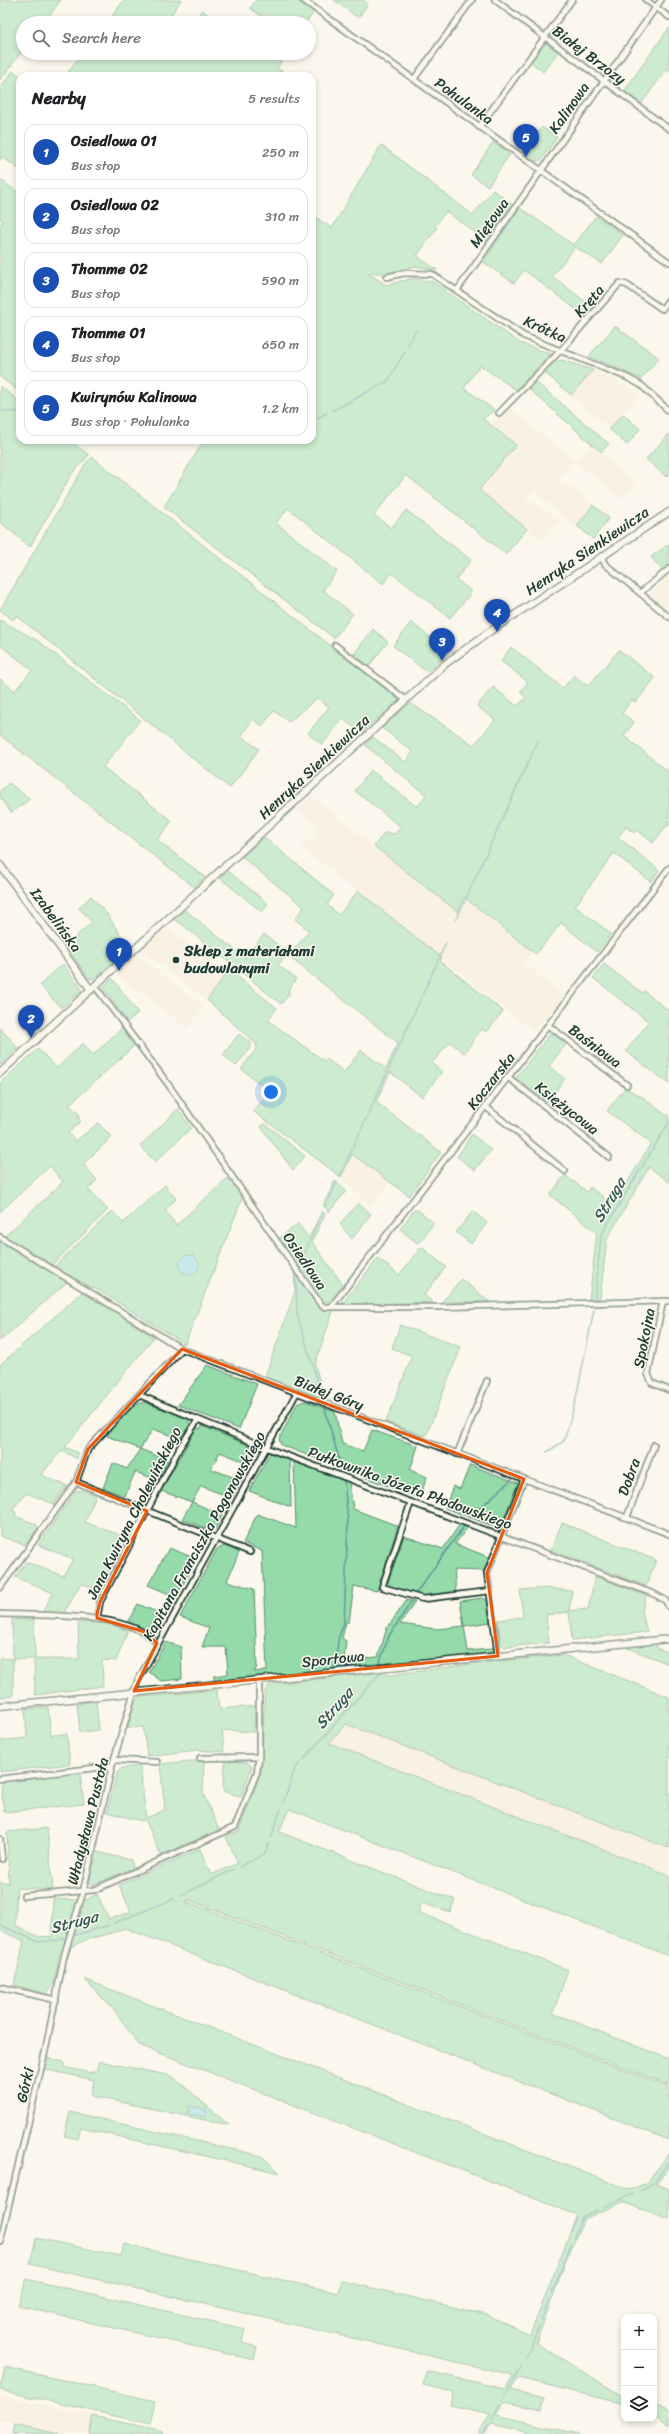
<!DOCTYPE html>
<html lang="en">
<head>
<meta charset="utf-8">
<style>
  :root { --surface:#fff; --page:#f6f6f6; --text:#202124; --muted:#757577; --line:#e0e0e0; --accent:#1f3d34 }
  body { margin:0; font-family:Sriracha,sans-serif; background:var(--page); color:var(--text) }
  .controls { position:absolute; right:12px; bottom:12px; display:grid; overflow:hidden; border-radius:8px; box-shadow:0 2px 6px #0003 }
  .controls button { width:36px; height:36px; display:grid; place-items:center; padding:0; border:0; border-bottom:1px solid var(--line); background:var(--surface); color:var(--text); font:20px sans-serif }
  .you { position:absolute; left:271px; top:1092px; width:14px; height:14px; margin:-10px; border:3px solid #fff; border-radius:50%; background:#1a73e8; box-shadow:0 0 0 6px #1a73e833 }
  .badge { display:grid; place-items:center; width:26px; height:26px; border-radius:50%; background:var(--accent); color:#fff; font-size:13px; font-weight:700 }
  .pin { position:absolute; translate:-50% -33px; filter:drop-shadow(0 1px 2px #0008) }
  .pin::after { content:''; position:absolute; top:21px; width:14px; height:12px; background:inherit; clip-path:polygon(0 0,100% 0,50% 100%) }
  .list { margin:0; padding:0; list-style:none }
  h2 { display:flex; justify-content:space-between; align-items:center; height:52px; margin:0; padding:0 16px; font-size:17px }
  h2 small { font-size:13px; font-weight:400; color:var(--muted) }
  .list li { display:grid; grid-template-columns:26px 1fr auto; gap:12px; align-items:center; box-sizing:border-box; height:56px; margin:0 8px 8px; padding:0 8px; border:1px solid var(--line); border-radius:12px }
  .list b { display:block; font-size:15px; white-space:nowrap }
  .list p { margin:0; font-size:13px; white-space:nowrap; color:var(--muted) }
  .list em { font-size:13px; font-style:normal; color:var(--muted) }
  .icon { flex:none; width:22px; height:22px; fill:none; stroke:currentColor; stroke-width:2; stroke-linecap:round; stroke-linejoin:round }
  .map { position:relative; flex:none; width:669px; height:2434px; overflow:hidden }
  .search { position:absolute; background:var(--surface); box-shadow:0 2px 6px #0003; left:16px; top:16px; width:300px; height:44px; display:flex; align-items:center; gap:10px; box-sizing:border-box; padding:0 14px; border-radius:22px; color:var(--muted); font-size:15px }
  .panel { position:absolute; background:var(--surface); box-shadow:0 2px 6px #0003; left:16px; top:72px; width:300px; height:372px; border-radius:12px }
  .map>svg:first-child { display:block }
  .built { fill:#f5e9d3 }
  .green { fill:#94dba9; stroke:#5a8c6e }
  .water { fill:#89d7e7; stroke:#5f999f }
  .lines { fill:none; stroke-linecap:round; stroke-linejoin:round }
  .stream { stroke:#5f999f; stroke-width:1.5 }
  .street-casing { stroke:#1f3d34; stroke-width:8 }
  .secondary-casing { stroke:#1f3d34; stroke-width:9 }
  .street { stroke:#fbf7ec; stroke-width:4.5 }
  .secondary { stroke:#fbf7ec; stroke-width:6 }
  .marked { fill:none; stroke:#e8590c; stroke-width:3; stroke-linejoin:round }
  .poi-dot { fill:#1f3d34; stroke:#fbf7ec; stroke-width:1.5 }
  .labels { text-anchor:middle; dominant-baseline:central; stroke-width:3; stroke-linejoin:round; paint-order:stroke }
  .street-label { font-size:15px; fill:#1f3d34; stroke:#fbf7ec }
  .poi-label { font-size:15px; font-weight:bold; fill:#1f3d34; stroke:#fbf7ec; text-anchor:start }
  .water-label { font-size:16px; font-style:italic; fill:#345c58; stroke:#fbf7ec }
</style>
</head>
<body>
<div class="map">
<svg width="669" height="2434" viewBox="0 0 669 2434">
  <rect width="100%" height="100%" fill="#fbf7ec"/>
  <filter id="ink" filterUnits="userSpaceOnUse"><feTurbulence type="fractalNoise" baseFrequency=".025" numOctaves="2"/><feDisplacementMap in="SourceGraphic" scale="8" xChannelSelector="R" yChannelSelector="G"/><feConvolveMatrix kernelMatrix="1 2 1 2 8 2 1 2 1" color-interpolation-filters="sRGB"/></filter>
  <g filter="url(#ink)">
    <!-- built -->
    <g class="built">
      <polygon points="593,370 634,390 639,395 609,429 571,395"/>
      <polygon points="510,408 573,460 559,478 593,505 577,526 538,496 538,490 534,488 526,499 529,502 534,501 559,520 543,541 478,490 516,445 491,425"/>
      <polygon points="591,444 635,483 621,500 576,462"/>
      <polygon points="669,574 669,604 664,608 648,595"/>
      <polygon points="310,796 457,911 464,897 533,952 523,963 564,995 535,1032 300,846 306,839 310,842 316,834 316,822 303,815 297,808"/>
      <polygon points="166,927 227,974 207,1000 143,952 143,949"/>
      <polygon points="137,955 204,1007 187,1028 117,975"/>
      <polygon points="352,1154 390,1182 370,1206 341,1177"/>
      <polygon points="346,1724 669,1848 669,1875 328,1744"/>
      <polygon points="0,2395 93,2416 89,2434 59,2434 0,2420"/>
    </g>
    <!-- green -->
    <g class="green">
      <polygon points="0,0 61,0 44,23 23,23 23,50 0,80"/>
      <polygon points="124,0 181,0 170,16 180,23 107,23"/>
      <polygon points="256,0 296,0 314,12 306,23 264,23 266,19 250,8"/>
      <polygon points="334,0 363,0 368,4 358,18"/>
      <polygon points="202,10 216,21 219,22 192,23"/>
      <polygon points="669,28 669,72 666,70 641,104 624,91"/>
      <polygon points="546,43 558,52 543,72 530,61 543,44"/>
      <polygon points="83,53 287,53 277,68 289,76 65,76"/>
      <polygon points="13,71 20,76 20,170 2,157 0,160 0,88"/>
      <polygon points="542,127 557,137 541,160 535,161 523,153"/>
      <polygon points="493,142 510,154 488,186 471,175"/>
      <polygon points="381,145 473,215 493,190 512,204 487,242 446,211 435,226 437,228 417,256 437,270 415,266 390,273 368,273 386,285 414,278 433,282 520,343 551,354 516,390 480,365 464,388 494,410 483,419 516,445 479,490 527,529 506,554 406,475 374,515 391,528 406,510 471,560 456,579 472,592 450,618 392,573 383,584 288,508 276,523 337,571 323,590 353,614 334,638 164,507 204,440 312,440 312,215 332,228"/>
      <polygon points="0,179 20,194 20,392 0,377 0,225 3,221 0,219"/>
      <polygon points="520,208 574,245 596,216 623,235 602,264 575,247 552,276 594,308 586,317 524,270 514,283 483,262"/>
      <polygon points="615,326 659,358 641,379 589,356"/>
      <polygon points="562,360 593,370 571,395 545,373 554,362"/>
      <polygon points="536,382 609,444 601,452 529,389"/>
      <polygon points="0,386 20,402 20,440 69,440 89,455 71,475 30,547 0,522"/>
      <polygon points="623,414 640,429 627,445 609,429"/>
      <polygon points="669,434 669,474 666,477 646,459"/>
      <polygon points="92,457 399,700 361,733 343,719 322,745 308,733 329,707 317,698 289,722 274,711 262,726 253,719 241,736 259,749 230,788 17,616 13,620 0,610 86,463"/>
      <polygon points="593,505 609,518 593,539 577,526"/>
      <polygon points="669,544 669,566 663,571 651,557"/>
      <polygon points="0,620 38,641 140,720 103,767 172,821 157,840 205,877 194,887 0,735 0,679 15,691 32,670 0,645"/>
      <polygon points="411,622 449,653 427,672 393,646"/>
      <polygon points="373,629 388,642 369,666 354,654"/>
      <polygon points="511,647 563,688 574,675 588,686 619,650 655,678 636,702 632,700 622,713 634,722 624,736 669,772 669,826 667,825 653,843 637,830 634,833 626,827 618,837 659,870 651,882 614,853 575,906 611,934 597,952 561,923 536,954 464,897 458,912 374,846 385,832 395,834 401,827 355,791 371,770 417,807 426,795 365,745 373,737 405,762 413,752 382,728 410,703 474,745 495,720 477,706 493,687 517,706 526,698 520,692 528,682 501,661"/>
      <polygon points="9,783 30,799 11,813 0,797 0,791"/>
      <polygon points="264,837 334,895 327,905 339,915 358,891 442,958 440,961 503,1011 487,1032 482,1029 464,1053 450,1042 432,1063 442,1072 422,1097 390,1072 376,1102 441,1152 409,1196 352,1154 341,1177 253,1111 271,1092 241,1069 257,1048 256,1044 207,1000 229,970 277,1008 268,1020 324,1061 327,1059 344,1072 361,1050 386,1069 398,1043 288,956 285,957 278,965 296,979 288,991 290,993 281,1004 179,922 174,920 185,910 245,958 264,934 283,949 285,947 292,952 309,931 295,919 304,907 242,857"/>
      <polygon points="228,871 268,904 262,912 220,878"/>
      <polygon points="91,896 107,914 129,948 94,979 90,979 65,946 92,922 79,908"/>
      <polygon points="63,964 82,990 61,1008 40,985"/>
      <polygon points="604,964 642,993 644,991 669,1011 669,1084 626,1051 649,1022 593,978"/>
      <polygon points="112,978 138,1013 127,1022 103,987"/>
      <polygon points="0,1028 18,1048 0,1065"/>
      <polygon points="122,1028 134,1046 69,1105 80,1115 78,1118 81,1121 68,1133 76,1141 98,1123 112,1137 83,1164 97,1180 88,1189 108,1210 51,1266 4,1237 63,1182 50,1166 0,1212 0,1083 38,1049 57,1068 83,1043 93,1055"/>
      <polygon points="552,1031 567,1043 549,1066 565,1079 546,1103 515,1079"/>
      <polygon points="239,1034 251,1043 251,1047 236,1066 223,1055"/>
      <polygon points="625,1088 644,1098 667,1116 669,1114 669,1182 649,1167 607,1239 600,1299 589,1300 597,1233 550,1195 565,1175 587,1192 590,1187 614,1205 651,1143 607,1111"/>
      <polygon points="178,1109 191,1128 155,1162 140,1146"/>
      <polygon points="264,1123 305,1156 293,1170 261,1127"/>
      <polygon points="472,1134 491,1150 475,1170 457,1157"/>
      <polygon points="230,1176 243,1196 185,1344 103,1293 54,1267 112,1211 123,1223 165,1185 176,1199 165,1210 176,1225"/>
      <polygon points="335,1181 346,1191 329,1212 323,1205"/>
      <polygon points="358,1203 371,1214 352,1239 340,1224"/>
      <polygon points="414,1210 418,1210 434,1223 418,1244 400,1229"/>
      <path d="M322,1211L325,1214L312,1242L344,1286C339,1293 334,1305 323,1301L299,1270L279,1238L298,1224L309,1238Z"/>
      <polygon points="473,1211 487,1223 471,1244 456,1232"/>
      <polygon points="0,1241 67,1282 0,1341"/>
      <polygon points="421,1247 446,1267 424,1295 433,1302 341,1305 378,1258 399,1275"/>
      <polygon points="294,1270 320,1309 333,1311 315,1364 325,1402 264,1379 295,1292"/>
      <polygon points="461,1279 490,1302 442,1302"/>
      <polygon points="83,1291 154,1337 65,1447 78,1453 77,1459 65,1452 60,1452 41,1475 67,1486 54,1504 26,1493 12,1510 16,1512 15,1516 36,1524 38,1528 25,1545 0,1536 0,1365"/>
      <polygon points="400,1325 461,1347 426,1436 386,1422 412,1356 392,1348"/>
      <polygon points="207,1365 257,1384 239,1429 178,1405"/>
      <polygon points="305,1401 335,1412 342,1444 363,1451 372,1430 418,1446 410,1470 427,1477 419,1498 281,1445 279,1439 297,1404"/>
      <path d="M144,1402L188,1419L190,1424L180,1439L153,1429L140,1449L168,1460L158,1480L135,1472L125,1496L103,1488L113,1463L127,1469L140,1449L107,1436C114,1424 130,1405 144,1402Z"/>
      <polygon points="202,1426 258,1449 250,1464 220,1452 211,1469 241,1480 232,1498 201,1486 192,1502 222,1515 215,1529 209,1530 182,1519 192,1502 161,1491 197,1427 200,1429"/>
      <polygon points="270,1453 290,1460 291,1507 249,1491"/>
      <polygon points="294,1461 349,1481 353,1509 398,1526 377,1591 354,1586 349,1622 346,1622 342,1638 346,1641 344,1660 378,1657 387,1628 407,1600 415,1602 400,1624 437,1629 464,1626 460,1601 483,1598 488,1601 491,1622 464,1626 468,1651 490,1649 494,1646 494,1653 214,1681 214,1676 228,1674 226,1647 202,1647 209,1628 180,1617 217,1549 225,1546 239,1552 227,1581 254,1589 257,1667 254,1672 267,1671 262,1551 243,1543 257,1514 296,1528"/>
      <polygon points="470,1465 518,1483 501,1525 495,1527 445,1508 453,1486 460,1489"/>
      <polygon points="83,1490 96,1495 85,1522 128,1538 100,1591 81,1583 64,1613 42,1613 53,1593 15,1577 26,1562 63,1576 73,1559 38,1545 76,1491"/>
      <polygon points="562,1523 656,1560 646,1586 551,1550"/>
      <polygon points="460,1524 468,1527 455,1544 489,1557 484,1571 454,1570 456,1594 429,1597 391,1587 388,1582 404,1536 443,1549"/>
      <polygon points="169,1548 197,1559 176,1597 148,1585"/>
      <polygon points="595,1576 646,1596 642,1612 647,1632 572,1640 569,1612 546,1615 549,1643 505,1647 501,1644 498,1620 523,1617 520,1590 548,1588 572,1591 569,1611 588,1609"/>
      <polygon points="138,1604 166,1616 158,1630 151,1632 127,1623"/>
      <polygon points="12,1619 34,1620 35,1659 79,1659 78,1622 111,1624 128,1631 116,1661 102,1660 103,1686 35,1695 34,1659 13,1659 13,1696 0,1697 0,1658 13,1659"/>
      <polygon points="166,1642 181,1647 182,1679 161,1681 149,1672"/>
      <polygon points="656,1644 657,1648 669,1653 669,1664 625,1647"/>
      <path d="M563,1655L669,1697V1848L346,1724L329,1743L669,1875V1956L289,1809L279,1832L455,1900L450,1912L422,1902L418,1912L568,1970L553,2013L669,2059V2085L189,1900L185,1901L669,2087V2140L125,1928C107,1936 87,1937 71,1947L68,1958L59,1954L54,1984L46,1994L14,1985L24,1941L0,1930V1882L9,1883L7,1832L47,1828L53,1890L17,1888L15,1925L39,1937L52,1936L53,1899L86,1900L97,1894L109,1919L131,1912L119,1885L200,1849L211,1875L238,1863L226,1837L239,1831L261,1771L265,1691L270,1684L376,1673L390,1675L472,1664Z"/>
      <polygon points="217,1690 219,1709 255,1706 254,1732 222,1730 224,1752 198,1750 147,1756 143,1727 128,1728 134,1702 140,1697"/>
      <polygon points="96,1701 99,1730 80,1732 77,1704"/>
      <polygon points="48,1707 51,1735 67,1734 70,1764 0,1772 0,1741 27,1738 25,1709"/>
      <polygon points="204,1760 203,1793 219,1830 161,1855 145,1819 141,1821 107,1812 117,1773 122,1768 140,1766 146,1818 165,1810 160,1764"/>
      <polygon points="225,1761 247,1762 252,1767 241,1797 223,1791"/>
      <polygon points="80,1773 84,1804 4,1812 1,1786 5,1781"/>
      <polygon points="97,1852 131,1860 133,1868 93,1885 89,1883"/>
      <polygon points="84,1979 630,2190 648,2182 669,2153 669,2166 657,2184 669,2189 669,2219 623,2202 584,2219 565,2263 536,2343 624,2397 624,2404 518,2378 511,2390 544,2398 541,2410 504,2402 496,2415 578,2434 535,2434 491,2424 485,2434 478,2434 490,2414 450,2405 453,2392 423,2385 426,2371 506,2389 513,2375 30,2264 36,2238 121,2256 124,2244 339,2293 342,2281 487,2315 530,2335 577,2215 139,2045 115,2011"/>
      <polygon points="45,2057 64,2062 64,2067 91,2073 92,2071 96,2071 99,2061 172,2076 229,2125 91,2096 94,2080 43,2069"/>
      <polygon points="70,2112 262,2156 280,2173 81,2128 78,2139 64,2136"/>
      <polygon points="26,2279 245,2329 242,2343 257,2347 254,2360 18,2306"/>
      <polygon points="5,2367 155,2401 150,2424 0,2390"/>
      <polygon points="654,2405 669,2411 669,2425 654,2415"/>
      <polygon points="93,2416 163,2431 162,2434 89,2434"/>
      <polygon points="15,2424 59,2434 13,2434"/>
    </g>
    <!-- water -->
    <g class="water">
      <circle cx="189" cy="1265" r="10"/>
      <polygon points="189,2106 206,2109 206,2117 188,2114"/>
    </g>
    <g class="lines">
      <!-- stream -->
      <g class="stream">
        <polyline points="407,347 416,330"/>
        <polyline points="0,411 20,412"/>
        <polyline points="332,411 388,381 405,351"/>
        <polyline points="312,421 327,413"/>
        <polyline points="456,920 538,741"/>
        <polyline points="340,1176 446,943"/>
        <polyline points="325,1207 337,1182"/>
        <polyline points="299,1266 322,1213"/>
        <polyline points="296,1274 297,1314 323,1400"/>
        <polyline points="595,1299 601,1235 669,1122"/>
        <polyline points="325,1409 341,1467"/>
        <polyline points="547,1452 564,1441 575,1403 594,1310"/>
        <polyline points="344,1481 348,1522 344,1623 339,1636 334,1668 354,1666"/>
        <polyline points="470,1517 512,1479"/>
        <polyline points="416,1593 464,1526"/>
        <polyline points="379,1664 389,1636 411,1602"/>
        <polyline points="361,1666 382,1664"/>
        <polyline points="304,1759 381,1672"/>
        <polyline points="283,1803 295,1769 300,1763"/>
        <polyline points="271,1838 281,1809"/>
        <polyline points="239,1867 265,1854 268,1844"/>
        <polyline points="180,1896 234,1869"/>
        <polyline points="114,1923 174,1899"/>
        <polyline points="0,1925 39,1942 58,1940 109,1925"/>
        <polyline points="641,2190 655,2182 669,2161"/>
        <polyline points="604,2207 633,2194"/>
        <polyline points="574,2237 582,2217 597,2210"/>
        <polyline points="552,2293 571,2244"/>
        <polyline points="541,2320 549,2301"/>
        <polyline points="526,2358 539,2326"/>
        <polyline points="503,2399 522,2366"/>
        <polyline points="491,2421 500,2404"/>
        <polyline points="483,2434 488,2426"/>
      </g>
      <defs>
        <g id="street">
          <polyline points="303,0 669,262"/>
          <polyline points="495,0 669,129"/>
          <polyline points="646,0 669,17"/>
          <polyline points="414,79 472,0"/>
          <polyline points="479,127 572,0"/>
          <polyline points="387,277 404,273 432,274 524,336 626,377 641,385 669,411"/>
          <polyline points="458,289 661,0"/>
          <polyline points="499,413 562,349 620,283 627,285 662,309 669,299"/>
          <polyline points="601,557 605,564 669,617"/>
          <polyline points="640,593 669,569"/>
          <polyline points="335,645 406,700"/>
          <polyline points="95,986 168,1084 321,1305 325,1307 438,1307 669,1301"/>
          <polyline points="549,1026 627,1085"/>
          <polyline points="509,1078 609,1157"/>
          <polyline points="486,1107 565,1171"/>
          <polyline points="0,1237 182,1349 669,1534"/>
          <polyline points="663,1301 648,1374 652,1383 669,1390"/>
          <polyline points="331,1307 669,868"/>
          <polyline points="139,1395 267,1448 654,1594 665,1600 669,1607"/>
          <polyline points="457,1454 487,1381"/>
          <polyline points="76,1482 250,1552"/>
          <polyline points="411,1502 382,1587 423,1599 490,1591"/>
          <polyline points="627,1517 654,1445"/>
          <polyline points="0,1588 76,1482 88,1449 182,1349"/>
          <path d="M0,1614C40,1616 130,1611 157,1643"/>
          <polyline points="97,1618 100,1602 180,1447 197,1421"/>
          <polyline points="498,1656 487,1573 524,1479"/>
          <polyline points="200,1758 259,1757"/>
          <polyline points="114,1760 157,1762"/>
          <polyline points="0,1779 112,1766"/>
          <polyline points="0,1839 2,1859"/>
          <polyline points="24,1896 94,1890 235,1827 257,1772 259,1757 259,1680"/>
          <polyline points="0,1987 56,2000"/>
          <polyline points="0,2242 45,2052 64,1956 83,1892 112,1766 137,1682 296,1394"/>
        </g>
        <g id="secondary">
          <polyline points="0,865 91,990"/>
          <polyline points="0,1073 445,664 489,632 669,512"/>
          <polyline points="0,1706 669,1639"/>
        </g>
      </defs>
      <!-- street casing -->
      <use href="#street" class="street-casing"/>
      <!-- secondary casing -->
      <use href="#secondary" class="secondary-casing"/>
      <!-- street -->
      <use href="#street" class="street"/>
      <!-- secondary -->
      <use href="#secondary" class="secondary"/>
    </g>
  </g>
  <!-- marked area -->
  <path d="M0 0H669V2434H0ZM182,1349L524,1479L487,1573L498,1656L134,1691L157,1643L142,1631L97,1618V1614L100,1602L147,1511L76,1482L88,1449Z" fill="#fbf7ec" fill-opacity=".55" fill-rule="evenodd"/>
  <path class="marked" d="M182,1349L524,1479L487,1573L498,1656L134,1691L157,1643L142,1631L97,1618V1614L100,1602L147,1511L76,1482L88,1449Z"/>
  <!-- markers -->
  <circle class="poi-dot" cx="176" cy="960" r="4"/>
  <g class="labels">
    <!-- street labels -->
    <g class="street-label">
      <text transform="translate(589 55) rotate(37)">Białej Brzozy</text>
      <text transform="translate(464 101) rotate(36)">Pohulanka</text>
      <text transform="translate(569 108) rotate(-55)">Kalinowa</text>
      <text transform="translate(489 223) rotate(-55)">Miętowa</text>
      <text transform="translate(589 301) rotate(-49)">Kręta</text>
      <text transform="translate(545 329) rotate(24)">Krótka</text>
      <text transform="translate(587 551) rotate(-34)">Henryka Sienkiewicza</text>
      <text transform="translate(314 767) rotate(-43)">Henryka Sienkiewicza</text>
      <text transform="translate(56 920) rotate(54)">Izabelińska</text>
      <text transform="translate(595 1046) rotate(37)">Baśniowa</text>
      <text transform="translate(491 1081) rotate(-52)">Koczarska</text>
      <text transform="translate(567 1108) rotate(38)">Księżycowa</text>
      <text transform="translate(305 1261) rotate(56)">Osiedlowa</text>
      <text transform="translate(644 1338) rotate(-79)">Spokojna</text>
      <text transform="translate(329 1393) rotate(21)">Białej Góry</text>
      <text transform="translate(629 1477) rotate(-70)">Dobra</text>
      <text transform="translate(410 1488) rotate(20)">Pułkownika Józefa Płodowskiego</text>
      <text transform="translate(134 1513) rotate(-63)">Jana Kwiryna Cholewińskiego</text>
      <text transform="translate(204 1536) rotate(-61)">Kapitana Franciszka Pogonowskiego</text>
      <text transform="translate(333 1659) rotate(-6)">Sportowa</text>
      <text transform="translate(88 1821) rotate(-76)">Władysława Pustoła</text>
      <text transform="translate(25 2085) rotate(-77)">Górki</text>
    </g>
    <!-- poi labels -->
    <g class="poi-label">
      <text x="184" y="951">Sklep z materiałami<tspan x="184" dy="17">budowlanymi</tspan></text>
    </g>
    <!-- water labels -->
    <g class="water-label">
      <text transform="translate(609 1200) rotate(-59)">Struga</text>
      <text transform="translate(334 1708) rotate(-49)">Struga</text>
      <text transform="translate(74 1922) rotate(-15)">Struga</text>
    </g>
  </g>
</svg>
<div class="controls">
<button>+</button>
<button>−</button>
<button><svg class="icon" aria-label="layers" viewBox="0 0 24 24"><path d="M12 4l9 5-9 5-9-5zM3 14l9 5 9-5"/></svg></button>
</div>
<div class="you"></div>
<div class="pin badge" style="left:119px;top:971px;background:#1a4fb4">1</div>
<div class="pin badge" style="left:31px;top:1038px;background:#1a4fb4">2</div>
<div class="pin badge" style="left:442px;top:661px;background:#1a4fb4">3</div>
<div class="pin badge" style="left:497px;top:632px;background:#1a4fb4">4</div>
<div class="pin badge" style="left:526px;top:157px;background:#1a4fb4">5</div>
<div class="search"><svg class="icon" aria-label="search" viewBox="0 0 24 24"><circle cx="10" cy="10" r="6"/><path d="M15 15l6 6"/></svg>Search here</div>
<section class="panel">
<h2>Nearby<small>5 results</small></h2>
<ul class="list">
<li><span class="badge" style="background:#1a4fb4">1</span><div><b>Osiedlowa 01</b><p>Bus stop</p></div><em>250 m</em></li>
<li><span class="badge" style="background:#1a4fb4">2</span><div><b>Osiedlowa 02</b><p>Bus stop</p></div><em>310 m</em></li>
<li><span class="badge" style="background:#1a4fb4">3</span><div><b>Thomme 02</b><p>Bus stop</p></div><em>590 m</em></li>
<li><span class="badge" style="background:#1a4fb4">4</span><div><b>Thomme 01</b><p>Bus stop</p></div><em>650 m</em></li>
<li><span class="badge" style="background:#1a4fb4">5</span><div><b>Kwirynów Kalinowa</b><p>Bus stop · Pohulanka</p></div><em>1.2 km</em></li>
</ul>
</section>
</div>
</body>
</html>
